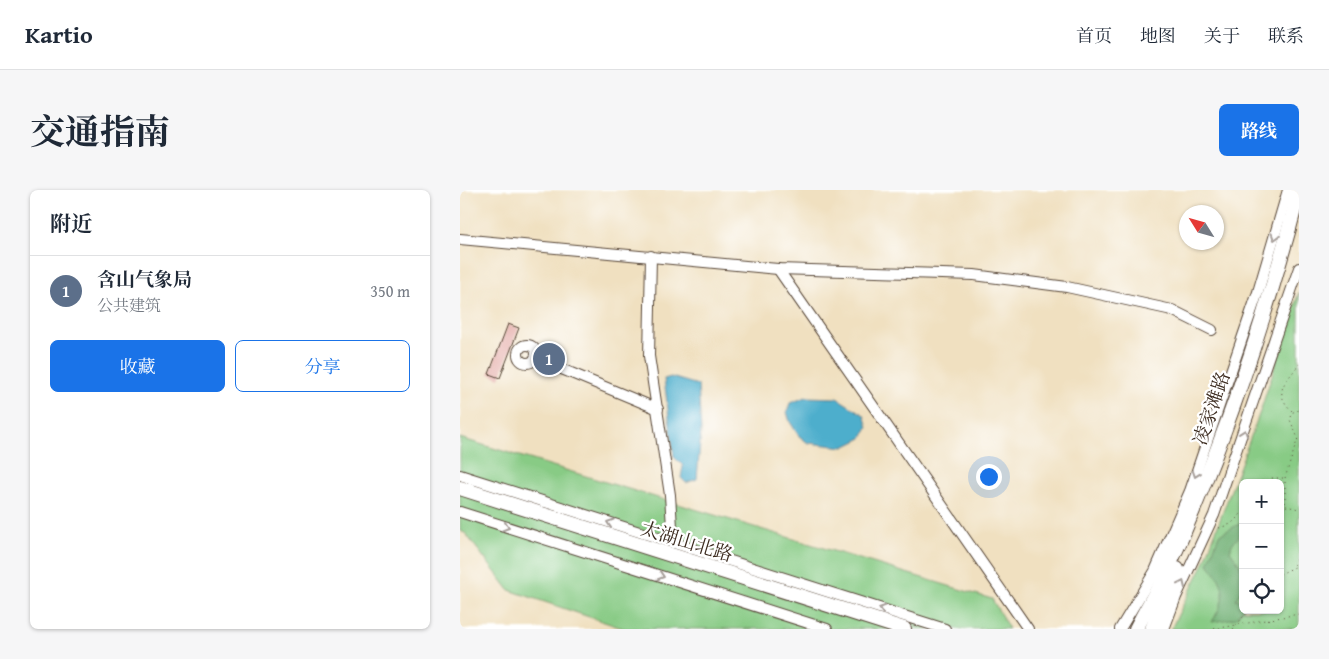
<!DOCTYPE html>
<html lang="zh">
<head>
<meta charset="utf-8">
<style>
  :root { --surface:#fff; --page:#f6f6f7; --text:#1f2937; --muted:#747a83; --line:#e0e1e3; --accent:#1a73e8 }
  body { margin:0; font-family:"Gentium Book Plus","Noto Serif SC",serif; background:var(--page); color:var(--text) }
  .controls { position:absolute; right:15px; bottom:15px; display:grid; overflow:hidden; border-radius:8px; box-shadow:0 1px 4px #0004 }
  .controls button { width:45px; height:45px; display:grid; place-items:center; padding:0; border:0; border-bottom:1px solid var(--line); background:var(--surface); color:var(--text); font:25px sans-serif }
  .compass { position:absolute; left:719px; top:15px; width:45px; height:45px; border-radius:50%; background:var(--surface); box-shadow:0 1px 4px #0004; rotate:307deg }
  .you { position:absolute; left:528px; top:286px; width:18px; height:18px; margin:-12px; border:4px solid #fff; border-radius:50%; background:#1a73e8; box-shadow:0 0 0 8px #1a73e833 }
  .badge { display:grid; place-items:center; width:32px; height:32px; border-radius:50%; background:var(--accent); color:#fff; font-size:16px; font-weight:700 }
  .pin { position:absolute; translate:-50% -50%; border:2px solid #fff; box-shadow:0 1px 5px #0006 }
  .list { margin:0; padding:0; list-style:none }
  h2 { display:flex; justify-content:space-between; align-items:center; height:65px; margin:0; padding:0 20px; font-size:21px }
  h2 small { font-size:16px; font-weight:400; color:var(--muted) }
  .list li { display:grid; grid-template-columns:32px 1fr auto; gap:15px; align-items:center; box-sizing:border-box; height:70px; padding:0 20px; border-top:1px solid var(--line) }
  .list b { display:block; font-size:19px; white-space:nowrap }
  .list p { margin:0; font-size:16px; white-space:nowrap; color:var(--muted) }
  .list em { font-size:16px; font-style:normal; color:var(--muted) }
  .actions { display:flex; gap:10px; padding:15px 20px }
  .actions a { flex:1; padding:11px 0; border:1px solid var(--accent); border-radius:8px; text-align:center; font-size:18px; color:var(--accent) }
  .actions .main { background:var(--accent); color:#fff }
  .icon { flex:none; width:28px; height:28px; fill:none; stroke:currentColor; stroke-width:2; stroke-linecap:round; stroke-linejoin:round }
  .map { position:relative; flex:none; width:839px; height:439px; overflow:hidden; border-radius:8px }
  header { display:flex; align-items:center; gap:30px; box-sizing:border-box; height:70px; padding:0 25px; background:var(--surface); border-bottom:1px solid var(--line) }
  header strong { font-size:24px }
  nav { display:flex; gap:28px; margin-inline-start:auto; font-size:18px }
  .intro { display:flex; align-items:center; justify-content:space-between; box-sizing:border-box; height:120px; padding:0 30px }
  h1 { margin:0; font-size:35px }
  .button { padding:12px 22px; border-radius:8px; background:var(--accent); color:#fff; font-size:18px; font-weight:700 }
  main { display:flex; gap:30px; padding:0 30px }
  aside { flex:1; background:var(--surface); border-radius:8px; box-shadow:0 1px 4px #0004 }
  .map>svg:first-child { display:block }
  .green { fill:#88cb85; stroke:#627a52; fill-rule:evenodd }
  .forest { fill:#6eaf72; stroke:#546c48 }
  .water { fill:#4daecc; stroke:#446c75 }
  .building { fill:#e09e99 }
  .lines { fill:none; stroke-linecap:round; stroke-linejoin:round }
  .minor-casing { stroke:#564536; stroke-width:12 }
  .major-casing { stroke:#564536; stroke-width:16 }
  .path { stroke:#564536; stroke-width:1; stroke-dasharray:1 4; stroke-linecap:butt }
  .minor { stroke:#fff; stroke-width:10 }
  .major { stroke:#fff; stroke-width:14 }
  .oneway { stroke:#a79f9a }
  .labels { text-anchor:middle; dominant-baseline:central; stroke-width:4.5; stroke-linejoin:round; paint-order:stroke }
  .street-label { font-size:19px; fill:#3b2a1e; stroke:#fff }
</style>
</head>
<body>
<header>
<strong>Kartio</strong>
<nav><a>首页</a><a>地图</a><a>关于</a><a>联系</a></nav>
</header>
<div class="intro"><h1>交通指南</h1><a class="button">路线</a></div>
<main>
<aside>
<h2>附近<small></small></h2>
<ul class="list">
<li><span class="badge" style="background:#5c6f8a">1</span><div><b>含山气象局</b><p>公共建筑</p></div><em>350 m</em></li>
</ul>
<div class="actions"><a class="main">收藏</a><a>分享</a></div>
</aside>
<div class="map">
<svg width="839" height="439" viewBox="0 0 839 439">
  <rect width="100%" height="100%" fill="#fff"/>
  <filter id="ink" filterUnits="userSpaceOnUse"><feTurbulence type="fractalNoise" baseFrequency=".02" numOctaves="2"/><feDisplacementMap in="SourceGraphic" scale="10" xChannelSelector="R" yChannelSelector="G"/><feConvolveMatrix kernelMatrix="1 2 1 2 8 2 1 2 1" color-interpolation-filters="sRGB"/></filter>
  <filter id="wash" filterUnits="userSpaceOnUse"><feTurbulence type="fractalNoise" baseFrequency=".0096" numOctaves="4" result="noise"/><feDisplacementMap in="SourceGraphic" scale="20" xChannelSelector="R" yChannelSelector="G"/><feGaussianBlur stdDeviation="1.12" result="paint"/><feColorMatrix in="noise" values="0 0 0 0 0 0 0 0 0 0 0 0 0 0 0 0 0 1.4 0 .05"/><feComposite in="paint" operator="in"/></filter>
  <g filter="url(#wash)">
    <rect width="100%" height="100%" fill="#f0e0c0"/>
    <!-- green -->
    <g class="green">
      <path d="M839,102V439H711L744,373L801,219ZM783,293H820V420H783Z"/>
      <polygon points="0,248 532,409 549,439 165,439 49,400 5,343 0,341"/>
    </g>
    <!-- forest -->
    <path class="forest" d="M783,332V342L772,354L770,361C783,377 790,391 776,409L783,412V418L776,428L752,432C767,407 767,396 748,374L759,345Z"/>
    <!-- water -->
    <g class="water">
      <polygon points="211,187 238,195 241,241 237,289 226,293 221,288 223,276 214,267 204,189"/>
      <polygon points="346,207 377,208 404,225 408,237 402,248 384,257 348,253 339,246 330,232 327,222 330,213"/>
    </g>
    <g id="blocks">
      <!-- building -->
      <polygon class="building" points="48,134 59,138 40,188 29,184"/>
    </g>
  </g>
  <g filter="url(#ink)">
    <use href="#blocks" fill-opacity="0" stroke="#564536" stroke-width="1"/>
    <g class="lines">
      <defs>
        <g id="minor">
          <polyline points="0,49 318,79 514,85 607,97 712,120 752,140"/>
          <polyline points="191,66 189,166 210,305 213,353"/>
          <polyline points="318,79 568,439"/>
          <circle cx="67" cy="164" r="9"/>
          <polyline points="75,168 198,219"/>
          <polyline points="0,285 485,439"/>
          <polyline points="0,322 367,439"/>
          <polyline points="660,439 695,381 730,301 798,102 828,0"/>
          <polyline points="704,439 716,407 754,325 839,78"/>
        </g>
        <g id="major">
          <polyline points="0,298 444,439"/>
          <path d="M676,439C685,421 696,403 705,385C761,262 805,132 839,1"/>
          <polyline points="692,439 717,379"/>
        </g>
      </defs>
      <!-- minor casing -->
      <use href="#minor" class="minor-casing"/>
      <!-- major casing -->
      <use href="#major" class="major-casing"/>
      <!-- path -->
      <g class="path">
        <path d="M832,221C811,200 827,192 839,174"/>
        <polyline points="798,293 809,288 825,288"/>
        <polyline points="826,316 839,319"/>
        <polyline points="820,327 825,315 825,288 838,248 830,230 833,222 839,220"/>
        <polyline points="759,338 771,334 783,322"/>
        <polyline points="834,375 839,362"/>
        <polyline points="820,384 839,375"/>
        <polyline points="754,439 839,424"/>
        <polyline points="773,439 789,420"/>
      </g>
      <!-- minor -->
      <use href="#minor" class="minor"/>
      <!-- major -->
      <use href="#major" class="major"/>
    </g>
    <!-- one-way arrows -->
    <defs><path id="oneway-chevron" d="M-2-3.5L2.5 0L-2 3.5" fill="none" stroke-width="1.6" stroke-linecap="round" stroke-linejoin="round" transform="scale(1.25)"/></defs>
    <g class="oneway">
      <use href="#oneway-chevron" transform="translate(815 47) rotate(107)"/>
      <use href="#oneway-chevron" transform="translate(784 243) rotate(-71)"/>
      <use href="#oneway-chevron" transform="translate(736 284) rotate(109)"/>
      <use href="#oneway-chevron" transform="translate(150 333) rotate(-162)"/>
      <use href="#oneway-chevron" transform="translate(46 337) rotate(18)"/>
      <use href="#oneway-chevron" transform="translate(201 386) rotate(18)"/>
      <use href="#oneway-chevron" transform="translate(722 394) rotate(-65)"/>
      <use href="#oneway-chevron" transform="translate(422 419) rotate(-162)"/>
    </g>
  </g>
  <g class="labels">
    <!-- street labels -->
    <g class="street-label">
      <text transform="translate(751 218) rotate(-71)">凌家滩路</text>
      <text transform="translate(227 351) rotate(17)">太湖山北路</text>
    </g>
  </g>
</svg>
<div class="controls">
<button>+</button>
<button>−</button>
<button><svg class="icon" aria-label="locate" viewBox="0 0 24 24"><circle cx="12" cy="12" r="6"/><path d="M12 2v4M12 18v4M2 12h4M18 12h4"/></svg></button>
</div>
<svg class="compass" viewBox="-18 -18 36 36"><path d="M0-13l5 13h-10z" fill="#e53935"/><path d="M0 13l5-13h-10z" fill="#747a83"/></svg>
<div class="you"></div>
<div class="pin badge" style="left:89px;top:169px;background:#5c6f8a">1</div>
</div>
</main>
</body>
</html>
